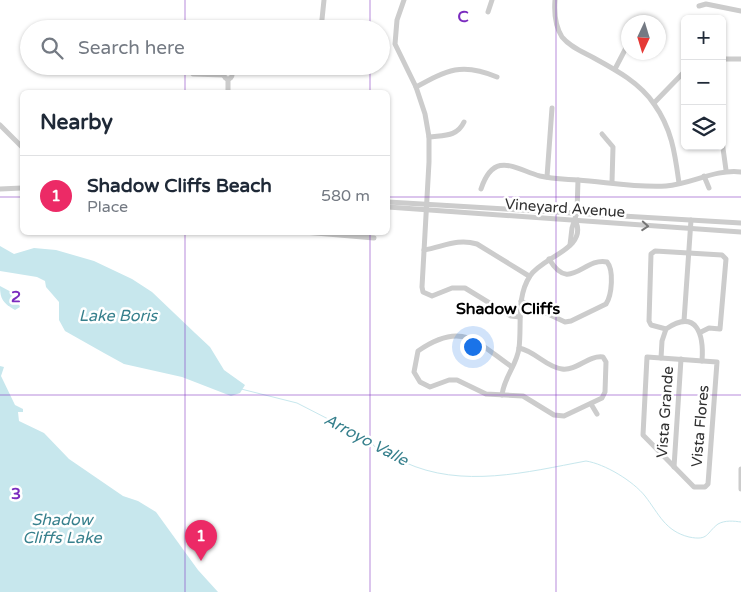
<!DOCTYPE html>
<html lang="en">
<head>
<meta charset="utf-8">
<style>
  :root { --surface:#fff; --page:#f2f2f3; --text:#1f2937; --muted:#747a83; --line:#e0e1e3; --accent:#ec2a66 }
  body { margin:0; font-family:"Varela Round",sans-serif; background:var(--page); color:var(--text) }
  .controls { position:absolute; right:15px; top:15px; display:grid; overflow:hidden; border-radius:8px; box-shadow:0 1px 4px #0004 }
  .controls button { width:45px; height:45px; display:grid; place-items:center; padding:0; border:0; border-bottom:1px solid var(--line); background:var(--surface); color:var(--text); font:25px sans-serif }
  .compass { position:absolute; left:621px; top:15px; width:45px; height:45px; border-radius:50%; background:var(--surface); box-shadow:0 1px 4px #0004; rotate:184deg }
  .you { position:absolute; left:472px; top:346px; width:18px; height:18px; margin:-12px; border:4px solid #fff; border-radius:50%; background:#1a73e8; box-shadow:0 0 0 8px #1a73e833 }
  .badge { display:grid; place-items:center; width:32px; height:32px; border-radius:50%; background:var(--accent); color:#fff; font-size:16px; font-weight:700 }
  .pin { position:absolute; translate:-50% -41px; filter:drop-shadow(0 1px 2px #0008) }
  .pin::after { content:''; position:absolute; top:26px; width:18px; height:15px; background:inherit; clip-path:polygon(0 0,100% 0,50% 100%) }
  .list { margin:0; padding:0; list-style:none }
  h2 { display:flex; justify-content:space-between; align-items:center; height:65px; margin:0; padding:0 20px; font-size:21px }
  h2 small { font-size:16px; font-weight:400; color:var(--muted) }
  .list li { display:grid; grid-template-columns:32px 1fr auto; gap:15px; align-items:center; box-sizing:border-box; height:80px; padding:0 20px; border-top:1px solid var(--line) }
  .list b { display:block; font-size:19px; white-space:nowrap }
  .list p { margin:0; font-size:16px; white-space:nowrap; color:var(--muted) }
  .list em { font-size:16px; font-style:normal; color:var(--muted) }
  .icon { flex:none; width:28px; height:28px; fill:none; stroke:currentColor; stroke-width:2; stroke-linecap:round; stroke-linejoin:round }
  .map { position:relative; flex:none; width:741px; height:592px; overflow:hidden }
  .search { position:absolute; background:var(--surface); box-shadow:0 1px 4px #0004; left:20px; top:20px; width:370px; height:55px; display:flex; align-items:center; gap:12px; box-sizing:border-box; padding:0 18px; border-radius:28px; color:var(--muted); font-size:19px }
  .panel { position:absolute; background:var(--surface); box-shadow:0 1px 4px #0004; left:20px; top:90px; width:370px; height:145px; border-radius:8px }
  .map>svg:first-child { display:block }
  .water { fill:#c7e7ed }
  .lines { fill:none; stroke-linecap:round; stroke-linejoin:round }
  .stream { stroke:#c7e7ed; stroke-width:1 }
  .minor { stroke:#ccc; stroke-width:5 }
  .oneway { stroke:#767676 }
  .grid { fill:none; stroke:#7b2cbf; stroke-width:1; stroke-opacity:0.55 }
  .labels { text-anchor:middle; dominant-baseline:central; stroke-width:5; stroke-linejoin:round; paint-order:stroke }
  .street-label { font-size:15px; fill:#2f2f2f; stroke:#fff }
  .neighbourhood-label { font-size:16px; font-weight:bold; fill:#000; stroke:#fff }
  .water-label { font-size:16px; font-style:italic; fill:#37808d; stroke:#fff }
  .grid-label { font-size:16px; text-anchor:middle; font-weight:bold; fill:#7b2cbf; stroke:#fff; stroke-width:5; stroke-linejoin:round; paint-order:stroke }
</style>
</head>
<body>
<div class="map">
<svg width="741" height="592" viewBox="0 0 741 592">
  <rect width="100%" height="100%" fill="#fff"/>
  <!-- water -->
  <g class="water">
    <polygon points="0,246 14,254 34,248 56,250 94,261 132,279 152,292 195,333 210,347 224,370 245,385 240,393 231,396 182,377 124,364 104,353 65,331 59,320 59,302 46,287 45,281 37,277 0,271"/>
    <path d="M0,286L15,294L20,307L15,310C3,303 0,299 0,286Z"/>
    <polygon points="0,366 4,367 1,376 15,405 23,409 23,412 18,412 19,421 44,433 69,459 123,496 138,501 156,512 198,570 218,592 0,592"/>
  </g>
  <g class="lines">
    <!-- stream -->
    <path class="stream" d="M241,389L297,403L371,441L374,446C384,451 394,457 404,462C462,489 527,472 586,461C605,464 633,481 645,496C659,514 665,531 689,537C709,541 706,533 718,524C725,520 734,521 741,522"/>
    <!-- minor -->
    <g class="minor">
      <polyline points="404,0 397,20 395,44 416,87 425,114 429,137 429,162 422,287 423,292 432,296 452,288 465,288 511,316 520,317"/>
      <path d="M555,0C554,13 555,26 562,37C570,47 583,52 594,58C616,70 640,83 654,104C672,129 675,154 679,183"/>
      <polyline points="699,6 706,4 741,11"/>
      <polyline points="488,12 492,0"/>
      <polyline points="321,29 324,0"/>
      <polyline points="722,59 741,59"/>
      <polyline points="187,66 193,74 224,75"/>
      <polyline points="615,69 628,44"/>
      <circle cx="228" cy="75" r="4"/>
      <polyline points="228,79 228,92"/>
      <path d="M416,87C447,70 462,62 497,77"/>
      <polyline points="654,103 685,71"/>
      <polyline points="0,125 22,147"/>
      <polyline points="602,134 613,147 612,182"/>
      <path d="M429,137C444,135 457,137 464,122"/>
      <polyline points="722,141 726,170"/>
      <polyline points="704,176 709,188"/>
      <polyline points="547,177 552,108"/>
      <polyline points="0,189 22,188"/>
      <path d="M481,189C494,150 515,169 540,176C552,179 565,179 578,180C606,182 638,188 666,186C692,184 714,169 741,172"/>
      <polyline points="388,202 741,223"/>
      <polyline points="388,207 741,232"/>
      <polyline points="304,232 374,238"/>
      <polyline points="570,245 572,228 577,212 578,180"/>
      <path d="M424,250C443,247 457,238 477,244L529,276"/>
      <path d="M521,301L565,322L571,321L606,304C612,295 614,270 607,262C583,257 570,294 549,259"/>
      <polyline points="684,321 691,220"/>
      <polyline points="666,329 651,325 649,321 651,254 655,251 722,255 726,259 720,329 709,328 701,332"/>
      <polygon points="647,357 717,362 708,484 705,487 694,487 643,435"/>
      <path d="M661,358L662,341L666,329C697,308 704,335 702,361"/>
      <path d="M512,367C475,341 462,321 418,351L414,372L420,382L430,387L449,380H457L486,394L523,396L554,415L564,416L602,398L605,392L606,362L603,357C588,355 577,371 562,369C546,367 535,351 519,348"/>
      <path d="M502,395C504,377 517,365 519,348C522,325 516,297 530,276C542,257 587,249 576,222"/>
      <polyline points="591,404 597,414"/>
      <polyline points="674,467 681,359"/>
      <polyline points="741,469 741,489"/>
    </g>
  </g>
  <!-- one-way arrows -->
  <defs><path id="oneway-chevron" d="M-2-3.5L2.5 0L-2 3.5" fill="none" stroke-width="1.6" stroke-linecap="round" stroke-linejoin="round" transform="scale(1.25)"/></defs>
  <use class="oneway" href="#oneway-chevron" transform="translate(645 226) rotate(4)"/>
  <!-- grid -->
  <path class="grid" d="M185,0V29M370,0V29M556,0V592M185,66V92M370,66V92M0,197H22M388,197H741M185,232V592M370,232V592M0,395H741"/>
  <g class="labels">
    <!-- street labels -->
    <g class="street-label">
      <text transform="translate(565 208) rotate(4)">Vineyard Avenue</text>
      <text transform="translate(665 412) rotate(-86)">Vista Grande</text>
      <text transform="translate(700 426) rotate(-85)">Vista Flores</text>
    </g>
    <!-- neighbourhood labels -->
    <g class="neighbourhood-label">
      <text x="508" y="309">Shadow Cliffs</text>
    </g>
    <!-- water labels -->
    <g class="water-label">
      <text x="118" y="316">Lake Boris</text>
      <text transform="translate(366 440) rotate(28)">Arroyo Valle</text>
      <text x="62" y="520">Shadow<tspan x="62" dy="18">Cliffs Lake</tspan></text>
    </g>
  </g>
  <g class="grid-label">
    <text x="463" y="22">C</text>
    <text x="16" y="302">2</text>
    <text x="16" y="499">3</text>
  </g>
</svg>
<div class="controls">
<button>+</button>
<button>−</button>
<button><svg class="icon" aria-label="layers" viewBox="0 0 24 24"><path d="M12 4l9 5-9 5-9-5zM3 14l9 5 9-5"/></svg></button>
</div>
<svg class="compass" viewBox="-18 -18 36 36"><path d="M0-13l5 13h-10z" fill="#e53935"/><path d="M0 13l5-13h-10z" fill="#747a83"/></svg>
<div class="you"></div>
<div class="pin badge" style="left:201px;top:561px">1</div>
<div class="search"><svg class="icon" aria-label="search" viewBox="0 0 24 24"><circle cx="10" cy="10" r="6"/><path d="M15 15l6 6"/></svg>Search here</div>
<section class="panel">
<h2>Nearby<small></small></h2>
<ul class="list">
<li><span class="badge">1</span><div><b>Shadow Cliffs Beach</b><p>Place</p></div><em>580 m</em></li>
</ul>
</section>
</div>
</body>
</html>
